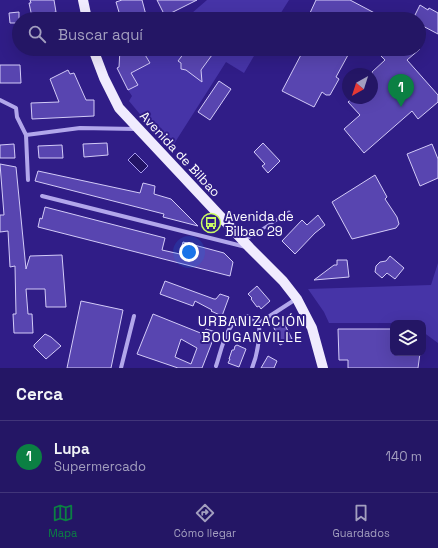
<!DOCTYPE html>
<html lang="es">
<head>
<meta charset="utf-8">
<style>
  :root { --surface:#241665; --page:#2c1f6b; --text:#f1f3f6; --muted:#a39fbf; --line:#413579; --accent:#0b8043 }
  body { margin:0; font-family:"Space Grotesk",sans-serif; background:var(--page); color:var(--text) }
  .controls { position:absolute; right:12px; bottom:12px; display:grid; overflow:hidden; border-radius:8px; box-shadow:0 4px 16px #0002 }
  .controls button { width:36px; height:36px; display:grid; place-items:center; padding:0; border:0; border-bottom:1px solid var(--line); background:var(--surface); color:var(--text); font:20px sans-serif }
  .compass { position:absolute; left:342px; top:68px; width:36px; height:36px; border-radius:50%; background:var(--surface); box-shadow:0 4px 16px #0002; rotate:219deg }
  .you { position:absolute; left:189px; top:252px; width:14px; height:14px; margin:-10px; border:3px solid #fff; border-radius:50%; background:#1a73e8; box-shadow:0 0 0 6px #1a73e833 }
  .badge { display:grid; place-items:center; width:26px; height:26px; border-radius:50%; background:var(--accent); color:#fff; font-size:13px; font-weight:700 }
  .pin { position:absolute; translate:-50% -33px; filter:drop-shadow(0 1px 2px #0008) }
  .pin::after { content:''; position:absolute; top:21px; width:14px; height:12px; background:inherit; clip-path:polygon(0 0,100% 0,50% 100%) }
  .list { margin:0; padding:0; list-style:none }
  h2 { display:flex; justify-content:space-between; align-items:center; height:52px; margin:0; padding:0 16px; font-size:17px }
  h2 small { font-size:13px; font-weight:400; color:var(--muted) }
  .list li { display:grid; grid-template-columns:26px 1fr auto; gap:12px; align-items:center; box-sizing:border-box; height:72px; padding:0 16px; border-top:1px solid var(--line) }
  .list b { display:block; font-size:15px; white-space:nowrap }
  .list p { margin:0; font-size:13px; white-space:nowrap; color:var(--muted) }
  .list em { font-size:13px; font-style:normal; color:var(--muted) }
  .icon { flex:none; width:22px; height:22px; fill:none; stroke:currentColor; stroke-width:2; stroke-linecap:round; stroke-linejoin:round }
  .map { position:relative; flex:none; width:438px; height:368px; overflow:hidden }
  .search { position:absolute; background:var(--surface); box-shadow:0 4px 16px #0002; left:12px; right:12px; top:12px; height:44px; display:flex; align-items:center; gap:10px; box-sizing:border-box; padding:0 14px; border-radius:22px; color:var(--muted); font-size:15px }
  .sheet { height:124px; background:var(--surface) }
  nav { display:flex; justify-content:space-around; align-items:center; box-sizing:border-box; height:56px; border-top:1px solid var(--line); background:var(--surface); font-size:11px; color:var(--muted) }
  nav a { display:grid; justify-items:center; gap:2px }
  nav .on { color:var(--accent) }
  .map>svg:first-child { display:block }
  .green { fill:#4634a7 }
  .water { fill:#231466; stroke:#a69aed }
  .building { fill:#5845b0; stroke:#d3cbf8; fill-rule:evenodd }
  .lines { fill:none; stroke-linecap:round; stroke-linejoin:round }
  .service { stroke:#b2a7eb; stroke-width:3 }
  .minor { stroke:#b2a7eb; stroke-width:4 }
  .primary { stroke:#f0ebfe; stroke-width:10 }
  .labels { text-anchor:middle; dominant-baseline:central; stroke-width:4; stroke-linejoin:round; paint-order:stroke }
  .street-label { font-size:13px; fill:#fff; stroke:#301d87 }
  .poi-label { font-size:13px; fill:#fff; stroke:#301d87; text-anchor:start }
  .neighbourhood-label { font-size:14px; letter-spacing:1px; fill:#fff; stroke:#301d87 }
</style>
</head>
<body>
<div class="map">
<svg width="438" height="368" viewBox="0 0 438 368">
  <rect width="100%" height="100%" fill="#301d87"/>
  <!-- green -->
  <g class="green">
    <polygon points="207,0 289,0 277,19 185,19"/>
    <polygon points="150,49 258,49 244,73 226,62 172,147 144,119 129,101 132,96 128,90 138,85 131,73 150,63 145,53"/>
    <polygon points="438,263 438,343 423,332 425,323 329,323 324,312 308,289 431,285"/>
  </g>
  <!-- water -->
  <polygon class="water" points="135,153 148,166 141,173 128,160"/>
  <!-- building -->
  <g class="building">
    <polygon points="30,0 54,0 56,12 32,17 29,3 31,3"/>
    <polygon points="122,0 142,0 147,19 121,19 116,2"/>
    <polygon points="157,0 197,0 165,16"/>
    <polygon points="316,0 350,0 386,19 321,19 310,13"/>
    <polygon points="420,5 428,10 429,8 438,13 438,34 419,24 419,19 413,19"/>
    <polygon points="19,12 19,23 10,23 9,13"/>
    <polygon points="120,49 144,49 144,53 150,63 131,73 138,85 128,90 117,68 119,67"/>
    <polygon points="187,49 205,49 212,55 201,70 202,82 186,70 181,69 181,63 178,61"/>
    <polygon points="304,49 344,49 343,52 348,55 336,77 339,79 330,95 326,95 322,92 314,107 282,91"/>
    <polygon points="374,49 420,49 407,60 438,95 438,102 418,119 412,111 364,153 344,129 360,115 348,102 353,98 372,98 372,72 385,60"/>
    <polygon points="0,65 20,65 21,83 0,83"/>
    <polygon points="68,70 70,74 74,73 86,100 94,100 94,116 32,119 31,103 59,102 50,79"/>
    <polygon points="219,81 231,89 210,120 198,112"/>
    <polygon points="107,143 108,155 84,157 83,144"/>
    <polygon points="263,143 280,161 268,173 262,166 265,164 254,152"/>
    <polygon points="14,144 15,158 0,158 0,145"/>
    <polygon points="432,144 438,159 438,178 420,186 407,154"/>
    <polygon points="62,145 63,158 39,158 38,146"/>
    <polygon points="0,164 16,167 26,269 30,256 62,255 66,307 46,307 45,289 26,289 28,314 32,314 33,333 14,333 13,314 16,314 15,266 10,267 8,231 0,232 0,215 4,215"/>
    <polygon points="38,171 140,193 143,183 155,186 154,194 171,199 198,226 163,217 164,214 35,181"/>
    <polygon points="375,175 387,197 385,199 397,217 399,224 396,228 352,239 332,202"/>
    <polygon points="45,207 165,238 162,250 180,254 183,242 224,253 233,262 230,276 38,227 40,218 42,219"/>
    <polygon points="318,215 325,225 315,233 295,254 282,241 302,220 307,225"/>
    <polygon points="390,256 404,268 395,279 387,273 382,278 375,272 376,266 380,262 386,261"/>
    <polygon points="337,260 347,260 349,277 314,280 334,265 337,265"/>
    <polygon points="165,281 214,299 216,299 220,294 229,297 222,316 211,311 212,310 195,301 193,306 160,294"/>
    <polygon points="257,286 270,301 261,309 259,306 257,307 251,299 252,298 248,294"/>
    <polygon points="81,301 123,310 111,368 67,368"/>
    <path d="M153,314L203,334L206,329L216,332L202,368H178L137,354ZM181,339L197,348L191,364L175,357Z"/>
    <polygon points="283,321 292,339 280,345 274,332 276,332 274,328 274,326"/>
    <polygon points="338,329 393,329 393,353 420,353 418,368 348,368 348,360 339,360"/>
    <polygon points="45,334 51,337 61,346 46,359 34,347 34,345"/>
    <polygon points="237,345 246,349 239,367 228,363 230,359 229,359 232,350 234,350 235,346"/>
    <polygon points="268,356 277,361 274,368 261,368"/>
  </g>
  <g class="lines">
    <!-- service -->
    <polyline class="service" points="245,240 289,212"/>
    <!-- minor -->
    <g class="minor">
      <polyline points="0,100 16,108 17,117 26,135 80,128 136,129"/>
      <polyline points="26,135 28,180"/>
      <polyline points="42,196 246,247"/>
      <polyline points="259,323 296,299"/>
      <path d="M216,366C222,349 226,318 248,316L259,323C260,339 258,353 252,368"/>
      <polyline points="121,368 134,316"/>
    </g>
    <!-- primary -->
    <g class="primary">
      <polyline points="83,0 87,19"/>
      <polyline points="93,49 104,78 119,108 250,248 283,281 297,299 312,328 323,368"/>
    </g>
  </g>
  <!-- icons -->
  <defs>
    <symbol id="bus-ring" viewBox="-11 -11 22 22"><circle r="9.5" fill="#301d87" stroke="#cafb65" stroke-width="1.5"/><path d="M-5-6H5V4H4V6H2V4H-2V6H-4V4H-5ZM-3.5-4V0h7V-4ZM-3.5 1.2v1.5H-2V1.2ZM2 1.2v1.5H3.5V1.2Z" fill="#cafb65"/></symbol>
  </defs>
  <g fill-rule="evenodd">
    <use href="#bus-ring" x="200" y="212" width="22" height="22"/>
  </g>
  <g class="labels">
    <!-- street labels -->
    <g class="street-label">
      <text transform="translate(180 154) rotate(47)">Avenida de Bilbao</text>
    </g>
    <!-- poi labels -->
    <g class="poi-label">
      <text x="225" y="216">Avenida de<tspan x="225" dy="15">Bilbao 29</tspan></text>
    </g>
    <!-- neighbourhood labels -->
    <g class="neighbourhood-label">
      <text x="252" y="321">URBANIZACIÓN<tspan x="252" dy="16">BOUGANVILLE</tspan></text>
    </g>
  </g>
</svg>
<div class="controls">
<button><svg class="icon" aria-label="layers" viewBox="0 0 24 24"><path d="M12 4l9 5-9 5-9-5zM3 14l9 5 9-5"/></svg></button>
</div>
<svg class="compass" viewBox="-18 -18 36 36"><path d="M0-13l5 13h-10z" fill="#e53935"/><path d="M0 13l5-13h-10z" fill="#a39fbf"/></svg>
<div class="you"></div>
<div class="pin badge" style="left:401px;top:107px">1</div>
<div class="search"><svg class="icon" aria-label="search" viewBox="0 0 24 24"><circle cx="10" cy="10" r="6"/><path d="M15 15l6 6"/></svg>Buscar aquí</div>
</div>
<section class="sheet">
<h2>Cerca<small></small></h2>
<ul class="list">
<li><span class="badge">1</span><div><b>Lupa</b><p>Supermercado</p></div><em>140 m</em></li>
</ul>
</section>
<nav>
<a class="on"><svg class="icon" aria-label="map" viewBox="0 0 24 24"><path d="M3 6l6-2 6 2 6-2v14l-6 2-6-2-6 2zM9 4v14M15 6v14"/></svg>Mapa</a>
<a><svg class="icon" aria-label="directions" viewBox="0 0 24 24"><path d="M12 3l9 9-9 9-9-9zM9 14v-3h6M13 9l2 2-2 2"/></svg>Cómo llegar</a>
<a><svg class="icon" aria-label="saved" viewBox="0 0 24 24"><path d="M7 4h10v16l-5-4-5 4z"/></svg>Guardados</a>
</nav>
</body>
</html>
